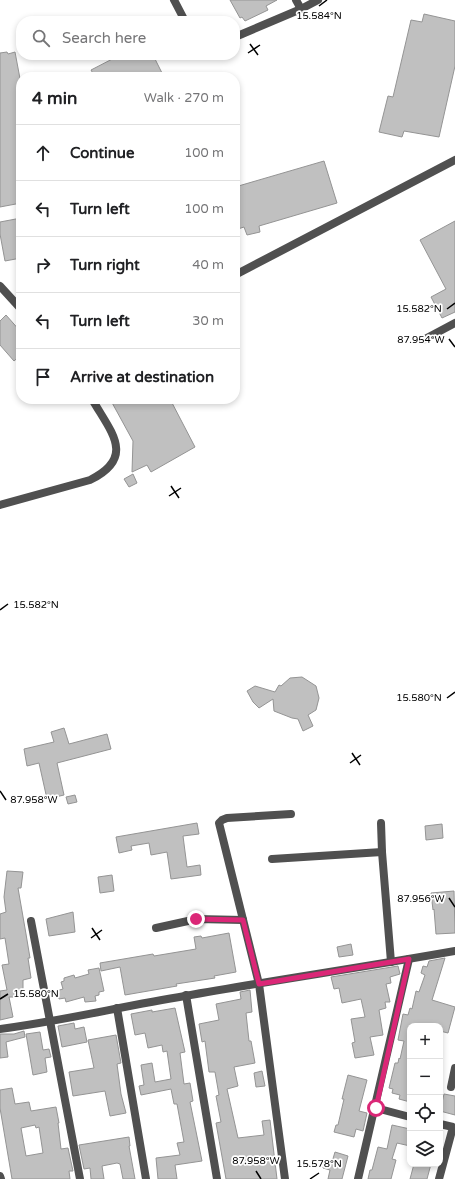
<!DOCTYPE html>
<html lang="en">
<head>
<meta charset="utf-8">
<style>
  :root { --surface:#fff; --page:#f6f6f6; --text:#202124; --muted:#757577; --line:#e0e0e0 }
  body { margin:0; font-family:"Varela Round",sans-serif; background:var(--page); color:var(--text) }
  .controls { position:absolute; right:12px; bottom:12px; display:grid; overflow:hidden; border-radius:8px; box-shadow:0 2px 6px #0003 }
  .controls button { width:36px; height:36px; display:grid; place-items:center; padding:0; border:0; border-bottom:1px solid var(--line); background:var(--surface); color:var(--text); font:20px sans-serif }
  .stop { position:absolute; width:12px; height:12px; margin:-9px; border:3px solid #db2777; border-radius:50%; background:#fff }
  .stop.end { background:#db2777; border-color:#fff; box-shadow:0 1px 4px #0008 }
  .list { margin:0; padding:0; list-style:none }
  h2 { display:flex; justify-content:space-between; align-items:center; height:52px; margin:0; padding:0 16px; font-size:17px }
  h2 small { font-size:13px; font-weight:400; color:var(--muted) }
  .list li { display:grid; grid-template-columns:26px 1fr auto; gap:12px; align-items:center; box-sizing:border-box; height:56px; padding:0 16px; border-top:1px solid var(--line) }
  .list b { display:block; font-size:15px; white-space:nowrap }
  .list em { font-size:13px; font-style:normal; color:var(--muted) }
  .icon { flex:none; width:22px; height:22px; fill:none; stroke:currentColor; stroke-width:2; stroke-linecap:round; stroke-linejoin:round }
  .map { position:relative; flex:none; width:455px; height:1179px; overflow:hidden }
  .search { position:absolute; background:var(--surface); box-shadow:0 2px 6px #0003; left:16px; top:16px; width:224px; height:44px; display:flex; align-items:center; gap:10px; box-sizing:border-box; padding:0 14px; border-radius:16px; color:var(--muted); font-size:15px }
  .panel { position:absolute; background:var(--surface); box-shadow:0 2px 6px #0003; left:16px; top:72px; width:224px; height:332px; border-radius:16px }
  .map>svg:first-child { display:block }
  .building { fill:#c0c0c0; stroke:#949494; fill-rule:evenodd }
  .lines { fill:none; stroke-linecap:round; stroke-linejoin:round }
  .street { stroke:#505050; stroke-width:8 }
  .route { stroke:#db2777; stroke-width:5 }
  .ticks { fill:none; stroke:#000; stroke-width:1.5 }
  .ticks-label { font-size:10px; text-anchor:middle; fill:#000; stroke:#fff; stroke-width:3.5; stroke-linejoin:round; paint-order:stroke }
</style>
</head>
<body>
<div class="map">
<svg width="455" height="1179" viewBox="0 0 455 1179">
  <rect width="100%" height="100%" fill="#fff"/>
  <!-- building -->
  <g class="building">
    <polygon points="230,0 277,0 266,6 268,10 245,21 242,17 240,18"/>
    <polygon points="424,14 455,21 455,66 439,137 404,131 402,137 379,132 388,96 393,97 411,20 422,22"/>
    <polygon points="7,52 8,54 15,52 21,84 21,203 0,207 0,53"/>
    <polygon points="120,55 153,55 164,77 95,77 91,70"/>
    <polygon points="324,161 337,203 259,226 260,232 247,235 244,227 235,230 235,187"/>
    <polygon points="21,218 21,258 5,261 0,234 0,222"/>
    <polygon points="455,221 455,312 442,318 431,297 446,289 420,240"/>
    <polygon points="6,315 21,332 21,355 14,361 0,345 0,321"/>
    <polygon points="110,399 170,399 195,447 151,472 147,465 132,472 133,441"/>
    <polygon points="133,474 137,483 129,487 124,479"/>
    <polygon points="302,677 316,686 319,698 316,710 308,715 313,726 303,731 298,719 292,718 274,711 273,699 259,708 253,702 247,691 255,686 275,692 279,685 281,686 290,678"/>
    <polygon points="64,728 69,744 107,734 111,749 57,763 64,795 47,799 39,763 27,766 24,749 54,742 51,732"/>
    <polygon points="75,795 77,802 68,804 66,797"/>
    <polygon points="197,823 199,834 183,836 187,867 200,865 201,875 171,879 167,852 151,855 149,843 131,846 132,850 119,853 116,837"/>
    <polygon points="442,824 443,838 426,840 425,826"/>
    <polygon points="7,871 23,872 21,888 18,888 26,934 30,958 28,958 31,978 23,980 23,997 9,997 13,1017 0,1020 0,991 7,990 2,965 9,964 5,938 0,939 0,914 6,912 4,897"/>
    <polygon points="112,875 114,891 100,893 98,877"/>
    <polygon points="454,891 455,933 436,934 434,909 433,910 431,893"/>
    <polygon points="73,912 75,932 49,936 46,919"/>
    <polygon points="229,933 236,972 214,976 215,978 176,984 177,986 125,995 120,967 101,971 100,963 153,954 154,956 196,949 194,937 201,936 202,938"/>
    <polygon points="351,944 353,955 339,957 337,947"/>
    <polygon points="445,958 432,1000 455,1007 448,1033 440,1031 440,1026 410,1026 410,1102 399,1099 400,1095 392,1093 393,1089 389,1088 395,1063 398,1063 399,1058 400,1059 404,1041 398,1040 403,1014 408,1015 410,1008 412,1009 416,991 419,992 425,975 421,973 423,966 427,967 429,961"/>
    <polygon points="398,966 400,974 390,977 391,983 386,984 390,1002 385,1002 386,1008 379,1010 383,1035 370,1037 374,1055 355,1058 352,1043 355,1042 351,1019 365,1017 361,999 342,1003 339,988 334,989 331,977"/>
    <polygon points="99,968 104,991 99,992 99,995 95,996 96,1001 85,1002 84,997 66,1002 65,998 59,999 56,991 63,989 61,982 64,981 64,978 74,975 75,978 89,974 88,970"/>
    <polygon points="250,990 252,1012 246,1013 249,1041 251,1041 255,1063 234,1067 238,1086 227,1089 238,1138 264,1135 262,1121 270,1120 277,1179 226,1179 216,1123 221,1122 216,1096 219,1095 215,1072 209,1072 205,1041 202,1042 199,1024 219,1020 216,1004 241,999 240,992"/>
    <polygon points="175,1008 185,1052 180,1053 184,1084 190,1083 193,1101 190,1102 202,1161 175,1165 177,1179 158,1179 156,1158 180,1155 177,1143 184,1142 177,1104 174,1104 171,1089 141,1095 139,1086 144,1085 141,1065 152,1063 155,1082 171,1079 167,1051 163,1052 162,1045 148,1048 145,1033 135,1035 131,1014 152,1010 152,1012"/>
    <polygon points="74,1023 75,1029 84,1027 87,1042 62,1047 58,1026"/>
    <polygon points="24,1031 25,1037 6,1042 8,1057 0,1058 0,1034 14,1034"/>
    <polygon points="40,1032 43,1050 49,1049 51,1057 45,1058 47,1072 33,1075 26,1034"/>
    <polygon points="116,1035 121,1063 117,1064 121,1094 126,1113 110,1116 105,1091 73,1096 69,1072 94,1068 88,1040"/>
    <polygon points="262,1071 265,1086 256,1087 254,1073"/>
    <polygon points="348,1075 367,1080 359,1111 367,1113 363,1131 356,1129 354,1137 334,1132 336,1125 338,1125 344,1099 342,1099"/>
    <path d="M12,1088L15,1104L29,1102L31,1111L56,1107L59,1123H58L61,1149L68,1148L73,1171H69L70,1179H12L0,1108V1090ZM35,1125L36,1128L39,1127L43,1153L26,1156L21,1128Z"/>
    <polygon points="444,1094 455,1096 455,1115 440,1111"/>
    <polygon points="392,1125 410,1129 410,1146 397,1143 392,1159 396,1160 391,1179 368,1179 370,1170 372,1170 378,1147 387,1149"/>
    <polygon points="129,1137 130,1146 129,1146 135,1179 123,1179 120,1164 117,1163 102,1166 104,1179 91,1179 90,1168 84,1169 79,1145"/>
    <polygon points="335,1152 348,1156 342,1179 328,1179 330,1170 323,1168 325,1160 332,1162"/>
    <polygon points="414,1164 431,1164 427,1179 410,1179"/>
  </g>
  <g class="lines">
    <!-- street -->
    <g class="street">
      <polyline points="174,0 185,21"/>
      <polyline points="296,0 301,9"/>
      <polyline points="235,37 301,9 318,0"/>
      <polyline points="235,275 455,160"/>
      <polyline points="0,286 21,309"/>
      <polyline points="425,339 455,323"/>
      <path d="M0,505L90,480C137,457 110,431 92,399"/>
      <polyline points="381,823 382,852"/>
      <polyline points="272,859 382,852 391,962"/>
      <polyline points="31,921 80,1179"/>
      <polyline points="156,928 197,919 243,920"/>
      <polyline points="186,995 217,1179"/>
      <polyline points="117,1008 146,1179"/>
      <path d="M0,1029C62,1021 123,1006 185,996C275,980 365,967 455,951"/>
      <polyline points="451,1087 455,1068"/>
      <polyline points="376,1108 410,1117"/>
      <polyline points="0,1176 1,1179"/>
      <polyline points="285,1179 259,984 219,823 222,820 227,818 291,814"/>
      <polyline points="358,1179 409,959"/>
      <polyline points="439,1179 453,1127 440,1124"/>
    </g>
  </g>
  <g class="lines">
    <!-- route -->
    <polyline class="route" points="196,919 243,920 259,984 409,959 376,1108"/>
  </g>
  <!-- ticks -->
  <path class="ticks" d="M319,6L327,0M250,44L258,55M248,53L260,45M447,309L455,303M449,339L455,347M171,486L179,498M169,496L181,488M0,610L8,604M447,698L455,692M352,753L360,765M350,763L361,755M0,791L6,800M449,898L455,907M92,928L100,940M91,938L102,930M0,999L8,994M256,1171L261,1179M310,1179L319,1173"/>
  <g class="ticks-label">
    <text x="319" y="19">15.584°N</text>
    <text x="419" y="312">15.582°N</text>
    <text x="421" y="343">87.954°W</text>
    <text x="36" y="608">15.582°N</text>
    <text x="419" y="701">15.580°N</text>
    <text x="34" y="803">87.958°W</text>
    <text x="421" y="902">87.956°W</text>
    <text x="36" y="997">15.580°N</text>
    <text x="256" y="1164">87.958°W</text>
    <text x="319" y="1167">15.578°N</text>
  </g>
</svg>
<div class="controls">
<button>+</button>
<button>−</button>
<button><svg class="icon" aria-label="locate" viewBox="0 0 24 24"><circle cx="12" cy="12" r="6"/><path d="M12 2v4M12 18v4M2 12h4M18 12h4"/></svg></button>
<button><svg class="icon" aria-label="layers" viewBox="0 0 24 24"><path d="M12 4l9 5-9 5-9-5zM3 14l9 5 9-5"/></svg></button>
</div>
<div class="stop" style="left:376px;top:1108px"></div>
<div class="stop end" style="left:196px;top:919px"></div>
<div class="search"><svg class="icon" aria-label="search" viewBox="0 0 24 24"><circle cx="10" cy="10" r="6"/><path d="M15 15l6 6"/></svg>Search here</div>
<section class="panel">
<h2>4 min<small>Walk · 270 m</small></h2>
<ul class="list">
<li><svg class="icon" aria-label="ahead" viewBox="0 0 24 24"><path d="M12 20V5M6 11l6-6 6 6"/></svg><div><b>Continue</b></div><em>100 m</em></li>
<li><svg class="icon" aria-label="left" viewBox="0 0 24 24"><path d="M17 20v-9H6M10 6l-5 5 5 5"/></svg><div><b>Turn left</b></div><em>100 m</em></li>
<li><svg class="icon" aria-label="right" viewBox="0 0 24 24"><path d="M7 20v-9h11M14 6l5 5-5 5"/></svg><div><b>Turn right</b></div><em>40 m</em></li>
<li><svg class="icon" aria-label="left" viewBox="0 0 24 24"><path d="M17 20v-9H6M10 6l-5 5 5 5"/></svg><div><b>Turn left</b></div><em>30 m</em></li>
<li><svg class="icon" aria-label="arrive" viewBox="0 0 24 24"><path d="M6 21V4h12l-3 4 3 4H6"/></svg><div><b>Arrive at destination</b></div></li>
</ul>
</section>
</div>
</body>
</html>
